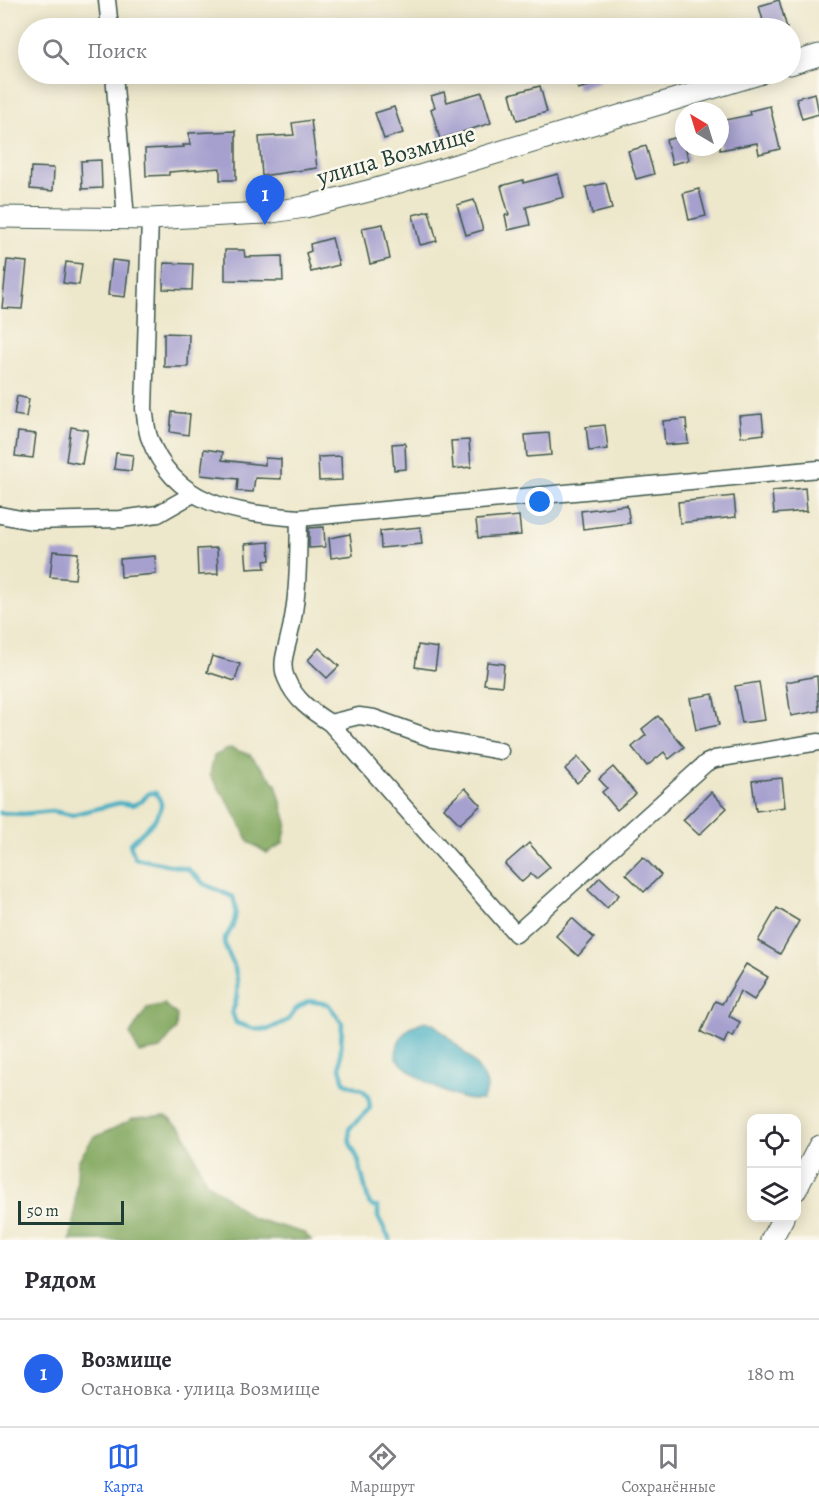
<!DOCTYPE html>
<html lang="ru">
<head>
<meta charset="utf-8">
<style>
  :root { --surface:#fff; --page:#f2f2f3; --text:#2b2b33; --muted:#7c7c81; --line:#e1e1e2; --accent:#2563eb }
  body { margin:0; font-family:Alegreya,serif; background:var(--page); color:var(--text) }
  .controls { position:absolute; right:18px; bottom:18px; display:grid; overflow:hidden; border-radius:12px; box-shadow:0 3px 15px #0003 }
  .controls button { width:54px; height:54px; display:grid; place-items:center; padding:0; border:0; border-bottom:2px solid var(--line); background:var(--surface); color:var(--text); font:30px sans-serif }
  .compass { position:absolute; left:675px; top:102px; width:54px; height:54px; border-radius:50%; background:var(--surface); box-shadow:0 3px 15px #0003; rotate:322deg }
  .scale { position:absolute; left:18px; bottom:15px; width:106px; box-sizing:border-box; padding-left:6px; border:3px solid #1f3d34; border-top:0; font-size:16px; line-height:21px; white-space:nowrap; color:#1f3d34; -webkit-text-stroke:4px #fbf7ec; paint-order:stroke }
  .you { position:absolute; left:540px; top:502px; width:21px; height:21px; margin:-15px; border:4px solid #fff; border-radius:50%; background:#1a73e8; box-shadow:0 0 0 9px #1a73e833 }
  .badge { display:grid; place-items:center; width:39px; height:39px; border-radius:50%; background:var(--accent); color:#fff; font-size:20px; font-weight:700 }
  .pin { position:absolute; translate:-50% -50px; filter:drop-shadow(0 2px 3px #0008) }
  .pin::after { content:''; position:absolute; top:32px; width:21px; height:18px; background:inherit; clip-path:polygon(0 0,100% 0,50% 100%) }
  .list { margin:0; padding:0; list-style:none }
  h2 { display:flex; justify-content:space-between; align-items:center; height:78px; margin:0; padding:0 24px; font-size:26px }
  h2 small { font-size:20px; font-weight:400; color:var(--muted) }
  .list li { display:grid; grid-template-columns:39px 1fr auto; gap:18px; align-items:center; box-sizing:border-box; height:108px; padding:0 24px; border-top:2px solid var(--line) }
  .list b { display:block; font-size:22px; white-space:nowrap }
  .list p { margin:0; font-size:20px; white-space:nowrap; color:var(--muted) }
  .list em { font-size:20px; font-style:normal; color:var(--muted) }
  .icon { flex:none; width:33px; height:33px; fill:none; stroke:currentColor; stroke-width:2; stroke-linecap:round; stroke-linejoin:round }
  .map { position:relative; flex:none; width:819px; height:1240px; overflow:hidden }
  .search { position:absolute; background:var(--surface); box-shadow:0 3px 15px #0003; left:18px; right:18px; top:18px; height:66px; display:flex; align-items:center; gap:15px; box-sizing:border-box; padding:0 21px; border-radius:33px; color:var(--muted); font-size:22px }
  .sheet { height:186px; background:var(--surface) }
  nav { display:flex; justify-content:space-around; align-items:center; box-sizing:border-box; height:84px; border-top:2px solid var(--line); background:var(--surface); font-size:16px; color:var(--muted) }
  nav a { display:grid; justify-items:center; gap:3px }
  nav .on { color:var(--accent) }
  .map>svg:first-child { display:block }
  .forest { fill:#7fa65c; stroke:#4f7248; stroke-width:1.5 }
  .water { fill:#44afc3; stroke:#32767c; stroke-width:1.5 }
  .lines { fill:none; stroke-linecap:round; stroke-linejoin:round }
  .stream { stroke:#44afc3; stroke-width:4.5 }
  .building { fill:#a6a0cf }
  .minor-casing { stroke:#3e564b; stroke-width:19 }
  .major-casing { stroke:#3e564b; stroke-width:23 }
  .minor { stroke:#fff; stroke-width:16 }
  .major { stroke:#fff; stroke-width:21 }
  .labels { text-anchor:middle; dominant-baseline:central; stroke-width:5; stroke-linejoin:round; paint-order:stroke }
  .street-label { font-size:24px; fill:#1f3d34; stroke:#fbf7ec }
</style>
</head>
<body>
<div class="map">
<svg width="819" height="1240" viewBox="0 0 819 1240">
  <rect width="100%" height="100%" fill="#fbf7ec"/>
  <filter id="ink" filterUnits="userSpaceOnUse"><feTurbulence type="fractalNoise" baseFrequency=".0167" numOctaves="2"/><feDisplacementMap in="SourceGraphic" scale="12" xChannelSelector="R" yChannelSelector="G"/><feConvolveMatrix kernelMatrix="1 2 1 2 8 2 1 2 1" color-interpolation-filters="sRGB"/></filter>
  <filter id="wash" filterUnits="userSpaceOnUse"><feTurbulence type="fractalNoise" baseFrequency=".008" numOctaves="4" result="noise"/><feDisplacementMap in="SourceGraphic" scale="24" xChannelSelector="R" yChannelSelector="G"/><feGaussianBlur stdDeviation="1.35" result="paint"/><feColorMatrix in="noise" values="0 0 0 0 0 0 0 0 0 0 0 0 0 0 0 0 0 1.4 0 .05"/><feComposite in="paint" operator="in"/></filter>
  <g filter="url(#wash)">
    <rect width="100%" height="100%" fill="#ede7cb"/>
    <!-- forest -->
    <g class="forest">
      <polygon points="230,748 250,755 276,784 287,823 283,843 267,853 249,842 232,808 210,775 214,756"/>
      <polygon points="164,1004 177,1015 176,1029 160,1049 139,1053 130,1034 147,1008"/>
      <polygon points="166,1116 183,1130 206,1181 252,1218 304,1233 311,1240 70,1240 74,1220 78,1161 93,1138 133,1119"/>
    </g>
    <!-- water -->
    <path class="water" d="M425,1021L434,1024C447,1037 486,1068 487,1087C487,1092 485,1095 482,1100C454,1102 414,1078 396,1058C396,1038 406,1027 425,1021Z"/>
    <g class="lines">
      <!-- stream -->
      <path class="stream" d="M0,813L24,814L52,811L71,815L119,803L133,805L142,801L149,793H156C158,797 162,801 161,806C159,820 140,834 130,844L135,858L188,869L204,884L233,897C239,914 234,926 224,940C225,952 229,953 233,963C239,979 239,997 232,1012L236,1023L255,1029L267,1030L288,1020L296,1009L309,1001L328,1004L342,1023L340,1068L344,1082C359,1091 369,1086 370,1108L349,1129L350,1143L358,1159L369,1203L373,1207H378V1217L390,1240"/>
    </g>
    <g id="blocks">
      <!-- building -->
      <g class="building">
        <polygon points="779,0 787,28 765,28 759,6"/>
        <polygon points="573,74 596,74 599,83 578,89"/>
        <polygon points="540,86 547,112 517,120 510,94"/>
        <polygon points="444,92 447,102 482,92 491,123 440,139 431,109 435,107 431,96"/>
        <polygon points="815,93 819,114 802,119 796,98"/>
        <polygon points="770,106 780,149 759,154 757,143 720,150 720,121 750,115 749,111"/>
        <polygon points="394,107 403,133 384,139 375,113"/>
        <polygon points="311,120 317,168 262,176 259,137 294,135 292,123"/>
        <polygon points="236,131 236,180 220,180 220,168 169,172 169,175 146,176 145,149 184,147 183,145 190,145 189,133"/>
        <polygon points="682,136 689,160 672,164 666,140"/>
        <polygon points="646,146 654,174 636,179 628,151"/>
        <polygon points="101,160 102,188 82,189 81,161"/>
        <polygon points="31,167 54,168 53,191 30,189"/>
        <polygon points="558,174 564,197 526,207 530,225 508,230 505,215 509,215 501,186 523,180 523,183"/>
        <polygon points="606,183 612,209 592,214 586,187"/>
        <polygon points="699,189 706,216 689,220 683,193"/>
        <polygon points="474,200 483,230 466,235 457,205"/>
        <polygon points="429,211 437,241 420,245 413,215"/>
        <polygon points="383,224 390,259 370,264 362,228"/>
        <polygon points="332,238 339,265 311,272 306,253 311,251 310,244"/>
        <polygon points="225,250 244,250 245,257 282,256 283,281 225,280"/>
        <polygon points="7,260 27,262 22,309 2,308"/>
        <polygon points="112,260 129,262 125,297 108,295"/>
        <polygon points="66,262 82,264 79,285 63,283"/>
        <polygon points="164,263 193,264 192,290 163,289"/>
        <polygon points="164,333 189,334 188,367 164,367"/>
        <polygon points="17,396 29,399 26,417 14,415"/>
        <polygon points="172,412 190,414 188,435 170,432"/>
        <polygon points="762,414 764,434 741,437 739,416"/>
        <polygon points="686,419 688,443 665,445 663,421"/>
        <polygon points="605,425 608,449 589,451 586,427"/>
        <polygon points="71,427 88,430 82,464 66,461"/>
        <polygon points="18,432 36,434 33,458 15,456"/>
        <polygon points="549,433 551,455 527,457 525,435"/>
        <polygon points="469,440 471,467 453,469 451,441"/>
        <polygon points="405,443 406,469 394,470 392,444"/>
        <polygon points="204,449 223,452 222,460 265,465 265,458 281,459 281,479 255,478 253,492 237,491 238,479 201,475"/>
        <polygon points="116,453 133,455 131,471 114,469"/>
        <polygon points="341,456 342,480 319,481 318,457"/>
        <polygon points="805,488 807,511 774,514 772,491"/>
        <polygon points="734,496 736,517 680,523 678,502"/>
        <polygon points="627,505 630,523 583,529 581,511"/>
        <polygon points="519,516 521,535 478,538 476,520"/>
        <polygon points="324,527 325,547 309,548 309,528"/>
        <polygon points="420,527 422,544 381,548 380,531"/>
        <polygon points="350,534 353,555 331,558 329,538"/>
        <polygon points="269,542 270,560 264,561 265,568 247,569 245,544"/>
        <polygon points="217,548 218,574 198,575 197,549"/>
        <polygon points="53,551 78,553 75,579 50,577"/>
        <polygon points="155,556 156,574 121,577 120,559"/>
        <polygon points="418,645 438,648 435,670 415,667"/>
        <polygon points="319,648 339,666 327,678 308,660"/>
        <polygon points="212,656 240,664 235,681 207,672"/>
        <polygon points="487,662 504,664 502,686 484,684"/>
        <polygon points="817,676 819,711 791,716 786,682"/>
        <polygon points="759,682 765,720 742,723 735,686"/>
        <polygon points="713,694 719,725 696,730 690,698"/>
        <polygon points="658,716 684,747 669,759 664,752 647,766 632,747 646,735 642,729"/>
        <polygon points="578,757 590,771 577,783 565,769"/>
        <polygon points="613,767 636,794 617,810 602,792 607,788 599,779"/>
        <polygon points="782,778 785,807 756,811 752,781"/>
        <polygon points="465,788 481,805 460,824 444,808"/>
        <polygon points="711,792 727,808 699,835 683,820"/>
        <polygon points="529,843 550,867 536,879 531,874 522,882 505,864"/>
        <polygon points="643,857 661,875 644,892 626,874"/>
        <polygon points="600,877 619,895 607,908 588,890"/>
        <polygon points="777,908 799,921 780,954 758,941"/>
        <polygon points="572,918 594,938 578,956 556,936"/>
        <polygon points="746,964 768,977 754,1000 740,991 729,1016 740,1022 733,1037 728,1034 724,1043 701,1032 715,1001 722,1004"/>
      </g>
    </g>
  </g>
  <g filter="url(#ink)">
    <use href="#blocks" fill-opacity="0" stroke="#3e564b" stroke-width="1.5"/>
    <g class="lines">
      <defs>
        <g id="minor">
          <polyline points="107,0 110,28"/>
          <polyline points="114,74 126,219"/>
          <path d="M150,219L144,409C146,418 146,428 149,437C174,506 235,513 299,518L819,469"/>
          <polyline points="0,515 31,521 121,519 158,514 193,494"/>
          <path d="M299,518C298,558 299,598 289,637C286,651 280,664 286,678C295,700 311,711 330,723L516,934L706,763L715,759L819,742"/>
          <polyline points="330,723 359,716 374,718 433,739 500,751"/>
        </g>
        <g id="major">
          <polyline points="790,64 819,55"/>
          <polyline points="0,217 150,219 265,213 305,207 376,189 759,74"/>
          <polyline points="796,1190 819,1146"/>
          <polyline points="771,1240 783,1218"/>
        </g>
      </defs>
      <!-- minor casing -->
      <use href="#minor" class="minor-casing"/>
      <!-- major casing -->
      <use href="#major" class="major-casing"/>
      <!-- minor -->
      <use href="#minor" class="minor"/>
      <!-- major -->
      <use href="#major" class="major"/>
    </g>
  </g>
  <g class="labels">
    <!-- street labels -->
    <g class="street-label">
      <text transform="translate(396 155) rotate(-16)">улица Возмище</text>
    </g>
  </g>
</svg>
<div class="controls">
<button><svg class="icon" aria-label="locate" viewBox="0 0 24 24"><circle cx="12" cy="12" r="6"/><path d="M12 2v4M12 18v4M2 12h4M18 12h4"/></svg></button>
<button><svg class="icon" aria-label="layers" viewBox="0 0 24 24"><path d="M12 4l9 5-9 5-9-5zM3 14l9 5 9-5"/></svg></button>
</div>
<svg class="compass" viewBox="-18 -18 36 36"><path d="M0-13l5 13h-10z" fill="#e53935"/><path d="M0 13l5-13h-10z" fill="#7c7c81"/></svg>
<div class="scale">50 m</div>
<div class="you"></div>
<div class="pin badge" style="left:265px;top:225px">1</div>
<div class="search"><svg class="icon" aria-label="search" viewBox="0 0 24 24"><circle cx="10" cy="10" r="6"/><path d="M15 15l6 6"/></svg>Поиск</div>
</div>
<section class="sheet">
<h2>Рядом<small></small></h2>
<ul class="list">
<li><span class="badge">1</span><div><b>Возмище</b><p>Остановка · улица Возмище</p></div><em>180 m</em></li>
</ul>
</section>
<nav>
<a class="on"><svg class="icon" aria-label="map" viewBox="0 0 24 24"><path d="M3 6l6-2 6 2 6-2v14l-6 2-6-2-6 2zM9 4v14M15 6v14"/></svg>Карта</a>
<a><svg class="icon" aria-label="directions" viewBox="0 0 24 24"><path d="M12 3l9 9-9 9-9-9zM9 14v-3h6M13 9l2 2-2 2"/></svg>Маршрут</a>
<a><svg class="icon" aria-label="saved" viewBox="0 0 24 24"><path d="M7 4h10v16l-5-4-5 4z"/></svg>Сохранённые</a>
</nav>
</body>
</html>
